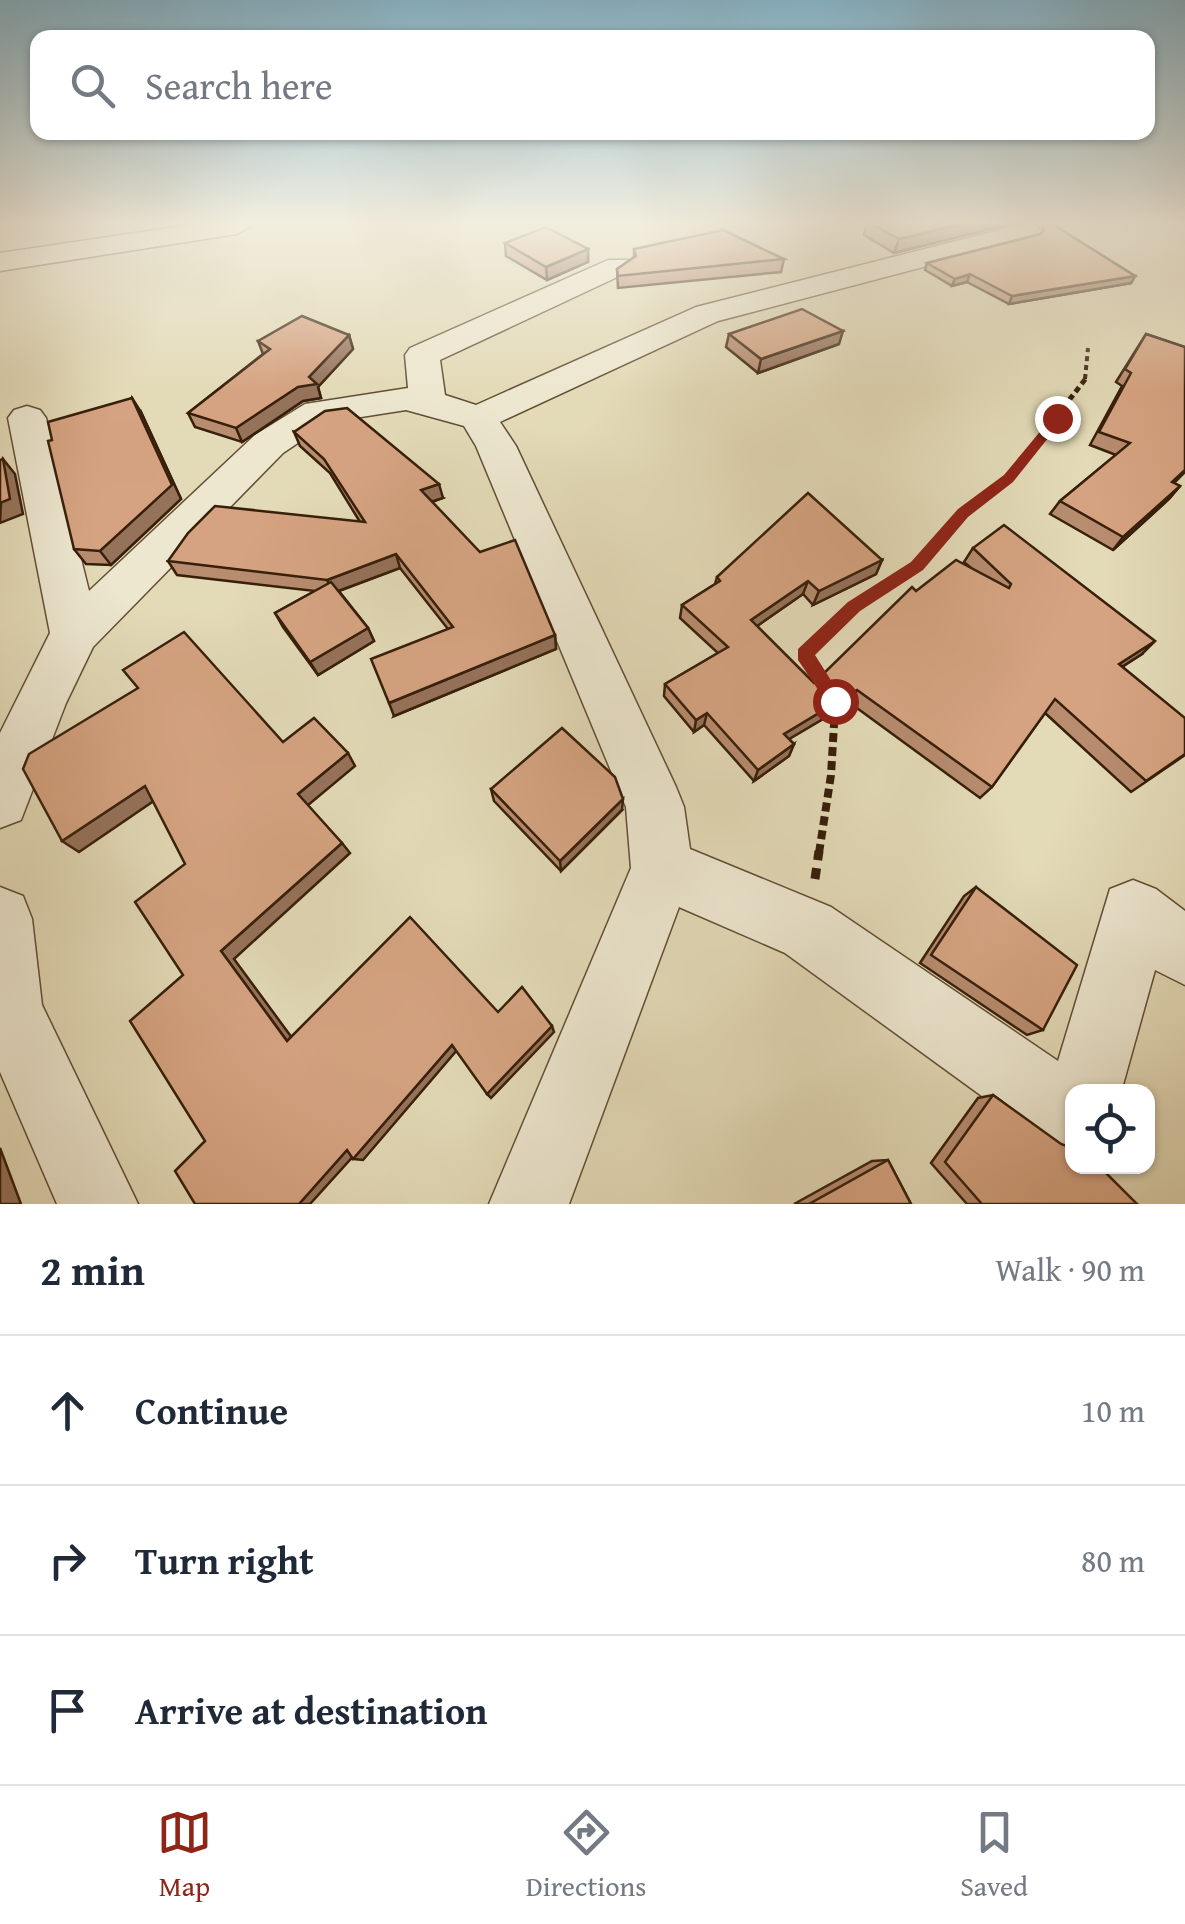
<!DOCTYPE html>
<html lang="en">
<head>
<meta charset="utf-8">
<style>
  :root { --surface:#fff; --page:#f6f6f7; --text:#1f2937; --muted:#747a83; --line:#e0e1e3; --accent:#8f2418 }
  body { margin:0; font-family:"Gentium Book Plus",serif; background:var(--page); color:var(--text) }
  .controls { position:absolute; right:30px; bottom:30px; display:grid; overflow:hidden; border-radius:20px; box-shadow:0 2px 8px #0004 }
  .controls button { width:90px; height:90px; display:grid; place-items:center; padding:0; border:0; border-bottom:2px solid var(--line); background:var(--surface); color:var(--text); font:50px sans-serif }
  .stop { position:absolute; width:30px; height:30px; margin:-22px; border:8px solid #8f2418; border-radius:50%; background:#fff }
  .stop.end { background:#8f2418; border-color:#fff; box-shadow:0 2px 10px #0008 }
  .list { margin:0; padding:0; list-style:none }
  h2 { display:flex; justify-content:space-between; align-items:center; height:130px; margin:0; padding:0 40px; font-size:42px }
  h2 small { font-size:32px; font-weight:400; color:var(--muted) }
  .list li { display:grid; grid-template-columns:65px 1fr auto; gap:30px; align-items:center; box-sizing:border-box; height:150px; padding:0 40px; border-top:2px solid var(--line) }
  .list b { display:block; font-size:38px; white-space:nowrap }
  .list em { font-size:32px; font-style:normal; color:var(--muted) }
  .icon { flex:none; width:55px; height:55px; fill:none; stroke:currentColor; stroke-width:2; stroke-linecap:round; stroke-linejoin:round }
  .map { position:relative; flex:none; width:1185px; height:1204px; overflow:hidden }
  .search { position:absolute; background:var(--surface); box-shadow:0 2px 8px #0004; left:30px; right:30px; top:30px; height:110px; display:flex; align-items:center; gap:25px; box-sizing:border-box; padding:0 35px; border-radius:20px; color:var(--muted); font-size:38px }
  .sheet { height:580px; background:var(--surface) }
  nav { display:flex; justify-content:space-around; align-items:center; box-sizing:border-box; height:140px; border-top:2px solid var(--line); background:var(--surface); font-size:28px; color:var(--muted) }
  nav a { display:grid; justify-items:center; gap:5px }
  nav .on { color:var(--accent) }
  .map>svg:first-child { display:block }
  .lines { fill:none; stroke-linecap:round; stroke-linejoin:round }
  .minor-casing { stroke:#624e35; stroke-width:3 }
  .path-far3 { stroke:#371f0a; stroke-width:4; stroke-dasharray:5 4; stroke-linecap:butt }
  .path-far2 { stroke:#371f0a; stroke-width:5; stroke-dasharray:6 4; stroke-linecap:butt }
  .path-far1 { stroke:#371f0a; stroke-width:8; stroke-dasharray:9 5; stroke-linecap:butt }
  .path { stroke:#371f0a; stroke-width:9; stroke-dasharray:11 8; stroke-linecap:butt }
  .minor { fill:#ede7d0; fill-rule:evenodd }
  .wall { fill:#b78c6f; stroke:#371f0a; stroke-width:2.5 }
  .shaded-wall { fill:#95725a; stroke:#371f0a; stroke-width:2.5 }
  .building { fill:#d5a381; stroke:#371f0a; stroke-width:2.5 }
  .route { fill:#8f2418 }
</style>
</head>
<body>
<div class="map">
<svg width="1185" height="1204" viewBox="0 0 1185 1204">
  <rect width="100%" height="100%" fill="#e3dab7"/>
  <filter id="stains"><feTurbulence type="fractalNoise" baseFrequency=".002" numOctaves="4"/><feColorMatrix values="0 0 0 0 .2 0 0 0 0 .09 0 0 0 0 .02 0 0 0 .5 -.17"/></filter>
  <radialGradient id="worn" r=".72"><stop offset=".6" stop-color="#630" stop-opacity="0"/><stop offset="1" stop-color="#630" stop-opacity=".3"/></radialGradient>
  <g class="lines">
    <defs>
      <g id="minor">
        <polygon points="209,222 248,222 251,226 237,234 0,271 0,253"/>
        <polygon points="1027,223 1037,225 1041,231 1037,237 718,321 500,422 516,446 676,787 684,807 690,849 831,907 1058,1061 1110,889 1133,880 1156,889 1185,911 1185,985 1155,970 1121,1092 1072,1092 1072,1152 1045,1142 785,953 679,907 569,1204 489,1204 631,868 626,807 476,446 464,426 406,410 329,422 283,453 93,647 66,703 21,820 0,828 0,733 50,633 8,418 14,410 27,406 40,410 46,418 89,591 255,435 305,404 408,388 405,355 410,348 608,260 628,260 633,266 628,272 440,360 445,395 476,405 696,307"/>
        <polygon points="0,887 23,896 32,919 42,1005 138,1204 57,1204 0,1072"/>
      </g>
    </defs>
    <!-- minor casing -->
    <use href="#minor" class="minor-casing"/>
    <!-- path-far3 -->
    <polyline class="path-far3" points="1085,379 1088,348"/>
    <!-- path-far2 -->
    <polyline class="path-far2" points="889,584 917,566 963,513 1008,479 1087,377"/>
    <!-- path-far1 -->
    <g class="path-far1">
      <polyline points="824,684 805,654 854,607 893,582"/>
      <polyline points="819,853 831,775 835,708"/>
    </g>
    <!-- path -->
    <polyline class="path" points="815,879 819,851"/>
    <!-- minor -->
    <use href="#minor" class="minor"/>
  </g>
  <!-- wall -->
  <g class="wall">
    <polygon points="867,222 1018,222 894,253 864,235"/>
    <polygon points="1044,222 1049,222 1135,276 1131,283 1009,304 967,282 952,286 925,270 927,263 1041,234 1044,231 1042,226"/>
    <polygon points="505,243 588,249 588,262 547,280 506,256"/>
    <polygon points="634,249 784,259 781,272 618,288 617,269 634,257"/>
    <polygon points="729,334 839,344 758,373 726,347"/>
    <polygon points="1146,334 1185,347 1185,472 1174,483 1180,486 1169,499 1113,550 1050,514 1060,501 1116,455 1090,445 1122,386 1116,382"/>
    <polygon points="349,335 353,349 318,387 321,398 303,401 242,442 195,427 188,413 263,354 258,341"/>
    <polygon points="141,412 181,499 111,565 86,564 74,549"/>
    <polygon points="294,432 443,498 432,502 555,635 556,649 394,716 448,629 400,568 339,591 368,628 374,641 318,675 283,627 275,613 315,591 177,575 168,561 360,522 330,473 300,446"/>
    <polygon points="973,548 1142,654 1122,667 1185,755 1131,792 1045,713 992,787 980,798 850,703 789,739 794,744 789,756 754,781 704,725 694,732 664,696 665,684 718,653 680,618 682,605 715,584 717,577 882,560 876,574 813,605 803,594 757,626 814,683 916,591 971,568 964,562"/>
    <polygon points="491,789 622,810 561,871 494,801"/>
    <polygon points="976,887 1043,1030 1027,1035 920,963 964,896"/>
    <polygon points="993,1095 1137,1204 967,1204 931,1163 978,1098"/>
    <polygon points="888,1160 911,1204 794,1204 872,1161"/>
  </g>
  <!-- shaded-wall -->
  <g class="shaded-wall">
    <polygon points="970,222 1018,222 894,253 899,239"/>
    <polygon points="588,249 588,262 547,280 546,267"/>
    <polygon points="970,274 967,282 952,286 955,279"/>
    <polygon points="1135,276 1131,283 1009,304 1012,296"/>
    <polygon points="843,331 839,344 758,373 761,359"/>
    <polygon points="349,335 353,349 318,387 321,398 303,401 242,442 236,428 309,377"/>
    <polygon points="132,398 141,412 181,499 111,565 100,551"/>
    <polygon points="3,459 15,474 23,514 0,523"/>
    <polygon points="439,484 443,498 424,504 421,490"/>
    <polygon points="1180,486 1169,499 1113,550 1123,537"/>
    <polygon points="396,554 400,568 333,593 327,580"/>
    <polygon points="882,560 876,574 813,605 819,591"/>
    <polygon points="808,581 803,594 747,633 751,620"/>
    <polygon points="368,628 374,641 318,675 310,662"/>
    <polygon points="555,635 556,649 394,716 389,703"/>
    <polygon points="1155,641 1142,654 1106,677 1119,664"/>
    <polygon points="857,690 850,703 779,745 784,734"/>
    <polygon points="707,713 704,725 694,732 696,720"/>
    <polygon points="794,744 789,756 754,781 758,770"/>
    <polygon points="348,753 355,766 307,806 298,794"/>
    <polygon points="145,786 158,798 79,852 62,841"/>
    <polygon points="623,799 622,810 561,871 560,861"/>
    <polygon points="342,843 350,853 234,959 298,1046 287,1041 221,951"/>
    <polygon points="552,1026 554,1032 491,1098 487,1094"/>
    <polygon points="452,1045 457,1050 363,1160 353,1159"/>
    <polygon points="0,1148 21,1204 0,1204"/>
    <polygon points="347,1150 357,1152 310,1204 299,1204"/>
  </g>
  <!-- building -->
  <g class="building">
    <polygon points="868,222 970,222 899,239"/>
    <polygon points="1046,222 1049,222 1135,276 1012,296 970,274 955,279 927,263 1041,234 1047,226"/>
    <polygon points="546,227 588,249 546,267 505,243"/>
    <polygon points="723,230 784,259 618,276 617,269 636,256 634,249"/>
    <polygon points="802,309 843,331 761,359 729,334"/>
    <polygon points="302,316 349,335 309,377 317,384 298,387 236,428 188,413 270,349 258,341"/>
    <polygon points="1146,334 1185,347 1185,470 1172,482 1180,486 1123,537 1060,501 1130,443 1099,432 1131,373 1125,369"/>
    <polygon points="132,398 172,485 100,551 74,549 48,441 52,440 48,422"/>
    <polygon points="347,408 439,484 421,490 480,552 515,540 555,635 389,703 371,659 453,627 396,554 327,580 168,561 188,533 215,506 365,522 324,459 294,432 325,411"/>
    <polygon points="3,459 10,499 0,503 0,460"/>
    <polygon points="808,493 882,560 819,591 808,581 751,620 814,683 912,587 916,591 956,560 1009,588 1011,584 973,548 1004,525 1155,641 1119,664 1185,718 1185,754 1146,781 1055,699 992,787 857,690 784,734 794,744 758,770 707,713 696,720 665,684 728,647 682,605 720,581 717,577"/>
    <polygon points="331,582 368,628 310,662 275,613"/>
    <polygon points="184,632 283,742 314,718 348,753 298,794 342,843 221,951 287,1041 410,917 498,1012 522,987 552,1026 487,1094 452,1045 353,1159 347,1150 299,1204 195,1204 175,1171 205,1141 130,1021 183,975 135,902 185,864 145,786 62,841 23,769 29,754 138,688 123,670"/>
    <polygon points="562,728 615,777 623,799 560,861 491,789"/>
    <polygon points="976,887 1077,965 1043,1030 931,955"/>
    <polygon points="993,1095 1061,1144 1072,1148 1072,1166 1099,1166 1137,1204 982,1204 945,1162"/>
    <polygon points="888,1160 911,1204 809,1204"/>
  </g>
  <!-- sky -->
  <linearGradient id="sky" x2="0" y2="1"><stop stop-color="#87b7ce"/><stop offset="0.57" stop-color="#f2eedf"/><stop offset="1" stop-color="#f2eedf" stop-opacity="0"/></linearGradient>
  <rect width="1185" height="390" fill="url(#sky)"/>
  <!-- route -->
  <polygon class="route" points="1053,416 1064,418 1013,482 968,517 923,570 860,611 815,655 844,701 835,709 829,706 798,660 798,649 848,602 911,562 958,509 1004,475"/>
  <rect width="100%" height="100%" filter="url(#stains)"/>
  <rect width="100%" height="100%" fill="url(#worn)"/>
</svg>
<div class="controls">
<button><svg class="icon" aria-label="locate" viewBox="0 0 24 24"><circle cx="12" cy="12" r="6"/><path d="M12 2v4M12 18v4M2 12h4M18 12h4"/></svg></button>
</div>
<div class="stop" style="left:835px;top:701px"></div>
<div class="stop end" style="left:1057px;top:418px"></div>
<div class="search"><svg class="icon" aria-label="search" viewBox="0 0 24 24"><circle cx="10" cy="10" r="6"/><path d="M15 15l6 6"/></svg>Search here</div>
</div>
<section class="sheet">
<h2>2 min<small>Walk · 90 m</small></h2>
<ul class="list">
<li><svg class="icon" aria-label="ahead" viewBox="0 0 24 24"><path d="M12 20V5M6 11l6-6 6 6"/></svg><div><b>Continue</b></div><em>10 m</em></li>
<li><svg class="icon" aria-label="right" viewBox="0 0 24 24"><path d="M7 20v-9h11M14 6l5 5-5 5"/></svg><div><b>Turn right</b></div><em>80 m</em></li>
<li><svg class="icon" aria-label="arrive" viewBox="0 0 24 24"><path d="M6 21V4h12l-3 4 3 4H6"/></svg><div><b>Arrive at destination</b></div></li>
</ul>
</section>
<nav>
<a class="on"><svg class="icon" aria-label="map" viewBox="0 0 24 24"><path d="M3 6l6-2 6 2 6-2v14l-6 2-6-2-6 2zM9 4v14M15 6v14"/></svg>Map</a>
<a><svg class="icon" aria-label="directions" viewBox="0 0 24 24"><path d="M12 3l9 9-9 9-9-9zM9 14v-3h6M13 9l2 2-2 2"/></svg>Directions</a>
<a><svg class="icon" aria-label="saved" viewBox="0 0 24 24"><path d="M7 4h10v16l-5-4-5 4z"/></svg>Saved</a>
</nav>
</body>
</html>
